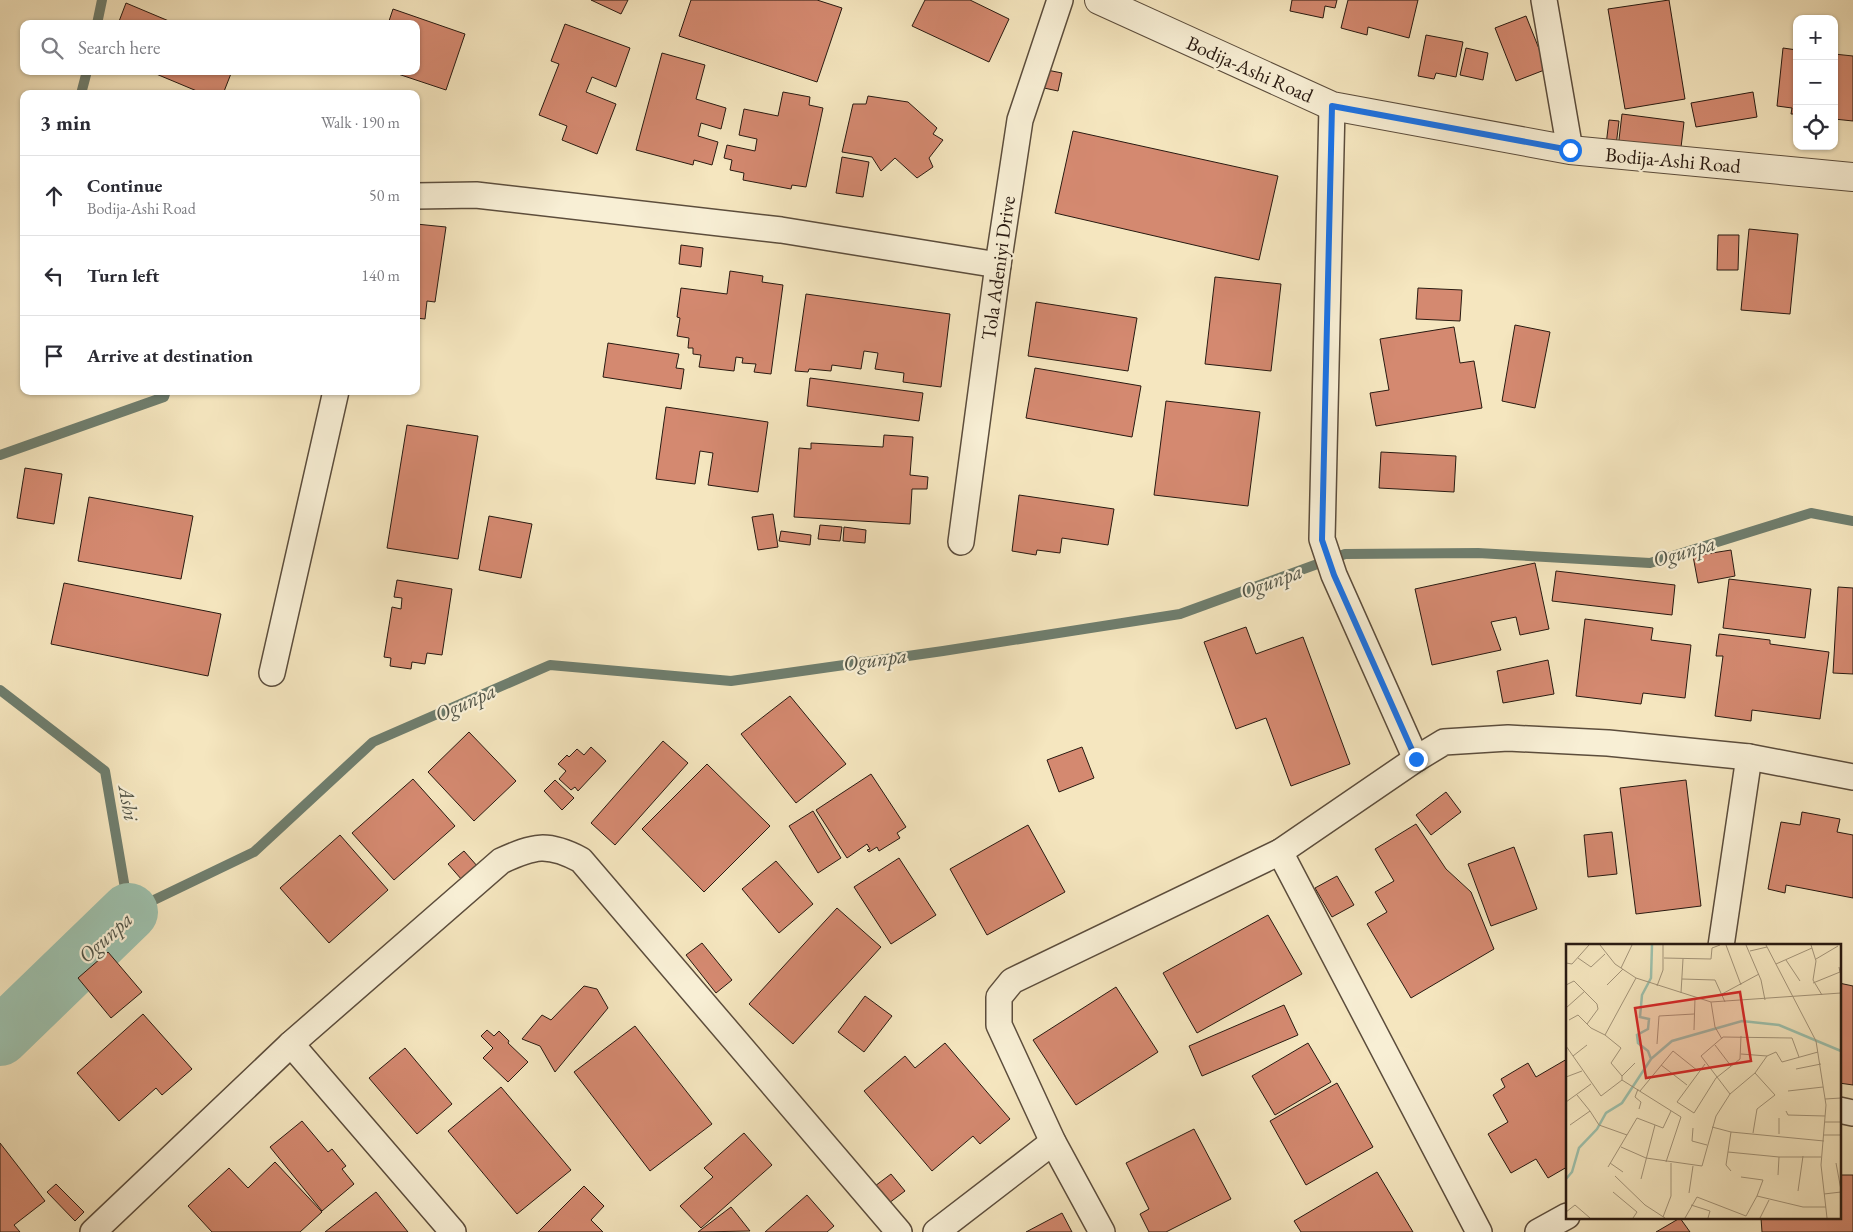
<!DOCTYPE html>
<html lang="en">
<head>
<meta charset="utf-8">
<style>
  :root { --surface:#fff; --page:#f7f7f7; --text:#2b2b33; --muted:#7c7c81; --line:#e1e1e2 }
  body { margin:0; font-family:"EB Garamond",serif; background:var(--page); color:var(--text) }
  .controls { position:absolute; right:15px; top:15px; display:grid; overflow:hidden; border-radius:10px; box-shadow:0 1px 4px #0004 }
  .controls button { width:45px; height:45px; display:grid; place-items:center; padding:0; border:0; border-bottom:1px solid var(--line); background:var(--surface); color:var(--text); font:25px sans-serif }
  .stop { position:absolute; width:15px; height:15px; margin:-11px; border:4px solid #1a73e8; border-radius:50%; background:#fff }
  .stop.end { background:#1a73e8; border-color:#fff; box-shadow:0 1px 5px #0008 }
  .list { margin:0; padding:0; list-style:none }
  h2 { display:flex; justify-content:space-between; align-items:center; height:65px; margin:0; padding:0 20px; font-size:21px }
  h2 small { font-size:16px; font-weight:400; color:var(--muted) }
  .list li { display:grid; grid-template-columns:32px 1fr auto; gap:15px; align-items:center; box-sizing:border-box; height:80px; padding:0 20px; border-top:1px solid var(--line) }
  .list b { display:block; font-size:19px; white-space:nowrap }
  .list p { margin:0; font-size:16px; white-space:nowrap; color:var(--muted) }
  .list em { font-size:16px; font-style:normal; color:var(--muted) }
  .icon { flex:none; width:28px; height:28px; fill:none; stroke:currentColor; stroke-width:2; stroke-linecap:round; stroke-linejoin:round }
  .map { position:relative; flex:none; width:1853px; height:1232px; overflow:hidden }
  .search { position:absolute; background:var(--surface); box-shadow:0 1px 4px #0004; left:20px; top:20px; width:400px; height:55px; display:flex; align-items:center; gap:12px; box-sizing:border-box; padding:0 18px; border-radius:10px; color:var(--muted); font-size:19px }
  .panel { position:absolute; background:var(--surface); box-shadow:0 1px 4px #0004; left:20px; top:90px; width:400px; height:305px; border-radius:10px }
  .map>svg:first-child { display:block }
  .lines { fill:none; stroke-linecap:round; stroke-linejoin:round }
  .stream { stroke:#6f7e6e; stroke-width:10 }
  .river { stroke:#9dc0ac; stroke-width:58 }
  .building { fill:#d48970; stroke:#291a11 }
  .minor-casing { stroke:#5c4d3c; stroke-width:28 }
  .tertiary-casing { stroke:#5c4d3c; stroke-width:30 }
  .minor { stroke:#f8efd5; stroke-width:25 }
  .tertiary { stroke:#f8efd5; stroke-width:28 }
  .route { stroke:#1a73e8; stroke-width:6 }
  .labels { text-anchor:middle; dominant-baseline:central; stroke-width:4.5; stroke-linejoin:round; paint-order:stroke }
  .street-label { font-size:20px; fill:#291a11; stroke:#f8efd5 }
  .water-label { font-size:21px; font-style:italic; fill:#525447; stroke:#f8efd5 }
  .inset-river { fill:none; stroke:#9dc0ac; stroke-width:2.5 }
  .inset-road { fill:none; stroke:#a39479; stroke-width:1 }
  .view { fill:#d62828; fill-opacity:0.15; stroke:#d62828; stroke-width:2.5 }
  .inset-edge { fill:none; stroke:#291a11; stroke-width:2.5 }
</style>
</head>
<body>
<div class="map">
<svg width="1853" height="1232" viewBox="0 0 1853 1232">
  <rect width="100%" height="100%" fill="#f5e6bf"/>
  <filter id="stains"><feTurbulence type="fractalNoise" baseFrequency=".004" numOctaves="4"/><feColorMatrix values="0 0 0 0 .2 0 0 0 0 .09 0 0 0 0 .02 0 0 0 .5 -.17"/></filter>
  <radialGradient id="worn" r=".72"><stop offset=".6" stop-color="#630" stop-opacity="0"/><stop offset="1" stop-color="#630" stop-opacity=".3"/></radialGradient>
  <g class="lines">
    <!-- stream -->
    <g class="stream">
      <polyline points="97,24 102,0"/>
      <polyline points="81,94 87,71"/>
      <polyline points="0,455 164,397 166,391"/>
      <polyline points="0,690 105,771 129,912 254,852 373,742 550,665 731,681 943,651 1180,614 1345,554 1478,553 1650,563 1811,513 1853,521"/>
    </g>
    <!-- river -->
    <polyline class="river" points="0,1037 129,912"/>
  </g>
  <!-- building -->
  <g class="building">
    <polygon points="591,0 628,0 621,14"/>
    <polygon points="691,0 817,0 842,8 817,82 679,36"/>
    <polygon points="925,0 970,0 1009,19 989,62 912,26"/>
    <polygon points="1292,0 1337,0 1335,8 1325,6 1323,18 1290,11"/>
    <polygon points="1348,0 1418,0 1409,38 1368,27 1367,35 1341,28"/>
    <polygon points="1669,0 1685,99 1625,109 1608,9"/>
    <polygon points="126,3 176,24 118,24"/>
    <polygon points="393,9 465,34 446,90 389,71 416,71 416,24 388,24"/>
    <polygon points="1526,16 1547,69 1516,81 1495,28"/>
    <polygon points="565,24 630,48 616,87 592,77 586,92 616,104 597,154 562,140 567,126 539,115 559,64 551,61"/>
    <polygon points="1426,35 1463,42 1456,77 1436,73 1434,79 1418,76"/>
    <polygon points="1466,48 1488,53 1483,80 1460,75"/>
    <polygon points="1783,48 1797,50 1797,114 1791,114 1792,108 1777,106"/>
    <polygon points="662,53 705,65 696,99 726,108 721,129 701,123 698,136 718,142 712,165 694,160 693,165 636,150"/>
    <polygon points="1834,54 1853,56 1853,121 1834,119"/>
    <polygon points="1047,70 1062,73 1058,91 1044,88"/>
    <polygon points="149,71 232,71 223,94 204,94"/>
    <polygon points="783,92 810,97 809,105 823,108 806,187 792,185 791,189 743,180 744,173 730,170 732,160 724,158 727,145 755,151 757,139 739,135 744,109 778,116"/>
    <polygon points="1753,92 1757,117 1696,127 1691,103"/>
    <polygon points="868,96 908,102 937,128 933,134 943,140 929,158 933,167 917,178 895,158 881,171 872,157 842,152 853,104 866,104"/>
    <polygon points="1622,114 1684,122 1680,156 1618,148"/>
    <polygon points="1609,120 1619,121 1616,146 1606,145"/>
    <polygon points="1073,131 1278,176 1259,260 1055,213"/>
    <polygon points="842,157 869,162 863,197 836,193"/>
    <polygon points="416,224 446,227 435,302 427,301 425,319 416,318"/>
    <polygon points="1749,229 1798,234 1790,314 1741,310"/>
    <polygon points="1718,235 1739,235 1738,270 1717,270"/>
    <polygon points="681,245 703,248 701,267 679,264"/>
    <polygon points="730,271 763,276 762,282 783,285 771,374 754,372 756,364 742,363 743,358 736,357 734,371 699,367 701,355 693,354 693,348 688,348 689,338 677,336 680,318 677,317 681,288 727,294"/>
    <polygon points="1215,277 1281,284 1271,371 1205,364"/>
    <polygon points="1418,288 1462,290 1460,321 1416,319"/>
    <polygon points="806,294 950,314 941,387 903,382 904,373 875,369 878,353 864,351 861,369 832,365 831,371 809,369 808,372 795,371"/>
    <polygon points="1036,302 1137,318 1128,371 1028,356"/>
    <polygon points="1515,325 1550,332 1535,408 1502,401"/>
    <polygon points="1454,327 1460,363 1474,361 1482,408 1376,426 1370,393 1389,390 1380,339"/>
    <polygon points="608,343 679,354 676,368 684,369 681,389 603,377"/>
    <polygon points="1035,368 1141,386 1132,437 1026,418"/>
    <polygon points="810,378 923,393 919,421 807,406"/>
    <polygon points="1166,401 1260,412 1248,506 1154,495"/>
    <polygon points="666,407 768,422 758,492 708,485 713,453 700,451 695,484 656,479"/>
    <polygon points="407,425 478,436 458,559 387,548"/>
    <polygon points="884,435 913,437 910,475 928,477 927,489 912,489 910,524 794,517 799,448 811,449 811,443 883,447"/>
    <polygon points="1381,452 1456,456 1454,492 1379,488"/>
    <polygon points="25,468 62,474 54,524 17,518"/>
    <polygon points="1019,495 1114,509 1108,545 1062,538 1060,553 1037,550 1036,555 1012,551"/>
    <polygon points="89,497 193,516 181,579 78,561"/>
    <polygon points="773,514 778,547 758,550 752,517"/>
    <polygon points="489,516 532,524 521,578 479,570"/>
    <polygon points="820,525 842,527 840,541 818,539"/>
    <polygon points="844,527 866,530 865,543 843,541"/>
    <polygon points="781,531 811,535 810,545 779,541"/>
    <polygon points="1731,550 1735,576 1698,583 1693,556"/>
    <polygon points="1535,563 1549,629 1520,635 1516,617 1491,622 1501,650 1432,665 1415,589"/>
    <polygon points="1556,571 1675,585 1672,615 1552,601"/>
    <polygon points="1729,579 1811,589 1805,638 1723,628"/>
    <polygon points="397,580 452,589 442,655 427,653 425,664 412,662 411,669 390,666 391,658 384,657 392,607 401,609 402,598 394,597"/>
    <polygon points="64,583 221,614 208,676 51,644"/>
    <polygon points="1838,587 1853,588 1853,674 1833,673"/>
    <polygon points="1585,619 1653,628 1651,640 1691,645 1685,698 1643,693 1641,704 1576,696"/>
    <polygon points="1246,627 1256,654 1303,637 1350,764 1291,786 1266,718 1236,729 1204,642"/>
    <polygon points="1719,634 1770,640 1770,644 1829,652 1820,719 1752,710 1751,721 1715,716 1723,656 1716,656"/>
    <polygon points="1548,660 1554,694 1503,703 1497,671"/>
    <polygon points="790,696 846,764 796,803 741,734"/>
    <polygon points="469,732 516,781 474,821 428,772"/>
    <polygon points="663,741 688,763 615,845 591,823"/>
    <polygon points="591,747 606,761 578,791 575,787 571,790 559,779 566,771 558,764 567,755 569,757 577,749 584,755"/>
    <polygon points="1082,747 1094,778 1059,792 1047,760"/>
    <polygon points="707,764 770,826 704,892 642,829"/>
    <polygon points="871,774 906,827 897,833 900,838 879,851 877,847 869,852 867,850 870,849 867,844 847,858 816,810"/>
    <polygon points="413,779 455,826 394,880 352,833"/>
    <polygon points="555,780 574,798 562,810 544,791"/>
    <polygon points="1686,780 1701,906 1636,914 1620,788"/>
    <polygon points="1446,792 1461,812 1431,835 1416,815"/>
    <polygon points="813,811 841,858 818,873 789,826"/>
    <polygon points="1802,812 1840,819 1837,832 1853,835 1853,898 1786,885 1785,893 1768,889 1781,822 1800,825"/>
    <polygon points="1416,824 1446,869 1471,892 1494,949 1411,998 1367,924 1387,912 1375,892 1394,881 1375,849"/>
    <polygon points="1028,825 1065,892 987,935 950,869"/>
    <polygon points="1612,832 1617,874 1588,877 1584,835"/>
    <polygon points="340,835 388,890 329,943 280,888"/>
    <polygon points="1514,847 1537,909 1491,926 1468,864"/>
    <polygon points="464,851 478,867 462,880 448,864"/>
    <polygon points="899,858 936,915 891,944 854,887"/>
    <polygon points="776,861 813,904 779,933 742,889"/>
    <polygon points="1337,876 1354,905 1332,917 1315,888"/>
    <polygon points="837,908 881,947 793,1044 749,1004"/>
    <polygon points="1268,915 1302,974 1197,1033 1163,973"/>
    <polygon points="702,943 732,980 716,993 686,955"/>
    <polygon points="108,952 142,992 111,1018 78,978"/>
    <polygon points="1839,983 1853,986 1853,1085 1839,1083"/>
    <polygon points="584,986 597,989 608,1008 555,1072 540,1046 522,1039 542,1015 551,1020"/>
    <polygon points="1116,987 1158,1052 1076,1105 1033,1040"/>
    <polygon points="865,996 892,1016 864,1052 838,1032"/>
    <polygon points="1284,1005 1298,1035 1202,1076 1189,1046"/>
    <polygon points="143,1014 192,1069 162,1095 156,1088 119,1121 77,1073"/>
    <polygon points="635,1026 712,1124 650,1171 574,1072"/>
    <polygon points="487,1030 494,1036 499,1031 509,1041 508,1043 528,1062 508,1082 483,1058 493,1048 481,1036"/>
    <polygon points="945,1043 1010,1119 980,1144 973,1136 932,1171 864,1091 905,1056 915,1068"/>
    <polygon points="1308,1043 1331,1082 1275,1115 1252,1076"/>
    <polygon points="405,1048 452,1104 417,1134 369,1078"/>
    <polygon points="1567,1059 1567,1167 1548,1178 1536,1159 1511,1173 1488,1134 1508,1122 1493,1095 1505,1087 1501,1079 1528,1063 1536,1077"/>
    <polygon points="1337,1083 1373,1147 1306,1185 1270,1121"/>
    <polygon points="501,1087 571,1170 517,1214 448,1131"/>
    <polygon points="302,1121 328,1152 332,1149 346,1166 342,1169 354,1184 322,1211 270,1147"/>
    <polygon points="1194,1129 1231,1199 1166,1232 1149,1232 1140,1214 1149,1209 1126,1163"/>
    <polygon points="744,1133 772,1165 701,1228 680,1206 713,1177 704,1168"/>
    <polygon points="0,1143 45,1201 14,1225 20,1232 0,1232"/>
    <polygon points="275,1162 322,1212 300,1232 212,1232 188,1206 229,1168 248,1188"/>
    <polygon points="1377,1172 1413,1232 1301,1232 1294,1221"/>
    <polygon points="891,1174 905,1191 885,1206 871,1189"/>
    <polygon points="1839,1175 1853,1175 1853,1232 1762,1232 1761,1218 1839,1218"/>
    <polygon points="56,1184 84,1212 75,1221 47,1192"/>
    <polygon points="584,1186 604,1206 591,1220 603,1232 538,1232"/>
    <polygon points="376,1192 408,1232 325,1232"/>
    <polygon points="807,1195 834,1226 827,1232 765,1232"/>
    <polygon points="731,1207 750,1231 698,1232"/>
    <polygon points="1062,1213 1072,1232 1026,1232"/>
    <polygon points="1680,1218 1690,1232 1656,1232"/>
  </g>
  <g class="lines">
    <defs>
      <g id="minor">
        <polyline points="1544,0 1570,150"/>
        <polyline points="1332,106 1322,539 1334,575 1416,759"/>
        <polyline points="416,196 476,195 781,230 998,265"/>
        <polyline points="961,542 998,265 1020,120 1060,0"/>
        <polyline points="272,673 336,391"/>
        <polyline points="1280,852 1479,1232"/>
        <polyline points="1721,946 1749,757"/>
        <polyline points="291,1044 453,1232"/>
        <polyline points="1839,1110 1853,1113"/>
        <path d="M93,1232L291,1044L501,861C534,846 547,842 581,860L899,1232"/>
        <polyline points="936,1232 1053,1142"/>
        <polyline points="1102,1232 1053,1142 999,1025 999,997 1012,981 1280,852 1416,759 1444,742 1508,738 1608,743 1749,757 1853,777"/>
        <polyline points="1538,1232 1567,1216"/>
      </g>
      <polyline id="tertiary" points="1099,0 1332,106 1570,150 1853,177"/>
    </defs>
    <!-- minor casing -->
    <use href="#minor" class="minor-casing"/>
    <!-- tertiary casing -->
    <use href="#tertiary" class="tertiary-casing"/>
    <!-- minor -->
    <use href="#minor" class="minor"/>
    <!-- tertiary -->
    <use href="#tertiary" class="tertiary"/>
  </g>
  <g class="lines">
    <!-- route -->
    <polyline class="route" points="1416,759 1334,575 1322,540 1332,106 1570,150"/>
  </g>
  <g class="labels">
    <!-- street labels -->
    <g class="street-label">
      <text transform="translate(1250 69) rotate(24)">Bodija-Ashi Road</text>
      <text transform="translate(1673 160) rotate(5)">Bodija-Ashi Road</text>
      <text transform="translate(998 268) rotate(-82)">Tola Adeniyi Drive</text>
    </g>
    <!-- water labels -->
    <g class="water-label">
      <text transform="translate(1684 551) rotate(-16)">Ogunpa</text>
      <text transform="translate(1271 581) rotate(-20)">Ogunpa</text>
      <text transform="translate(875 659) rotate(-8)">Ogunpa</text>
      <text transform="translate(465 702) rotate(-24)">Ogunpa</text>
      <text transform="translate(129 803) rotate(80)">Ashi</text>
      <text transform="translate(105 937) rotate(-42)">Ogunpa</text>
    </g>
  </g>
  <!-- overview -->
  <g transform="translate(1566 944)">
    <rect width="275" height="275" fill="#f5e6bf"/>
    <path class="inset-river" d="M86,1L85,34L76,51L74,73L83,75L82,85L71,91L72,99L82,107L85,115L106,97L176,77L213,81L275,107M0,235L6,228L13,204L31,185L40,169L56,159L85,115"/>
    <path class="inset-road" d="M34,1L49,20L70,34L145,58L275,49M160,1L175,41M180,1L195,36L199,56M200,1L250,97L260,161L255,221L261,274M245,1L250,17L247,36L256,51M184,7L201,3M12,14L25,23L39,10M98,14L145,15L146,4L154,1M250,15L272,2M220,16L234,37M0,19L6,20L23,1M210,20L246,4M55,24L66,1M116,35L149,36L159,58M247,39L274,28L273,23M0,41L8,37L31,60L32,65L21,80M41,41L57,25M91,42L97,26V1M115,49L117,15M156,50L193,30M145,58L149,83L156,95M0,64L19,47M3,76L12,71L25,84L39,91M128,86L129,54M91,100L93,72L128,70M149,101L165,122M0,102L35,152L56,136V132M175,110L201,112M7,112L21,101M139,120L111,158L128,169L150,134L174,115L175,92M95,121L121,141M230,125L255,120M56,132L45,119L55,104L39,91L70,34M56,132L69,119M0,133L16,127M56,136L115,173L100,218M72,145L69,153L75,158L73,165M74,147L107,107L132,127M222,147L257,143M164,150L135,112L157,93L226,94L233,113M259,155L275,154M0,158L25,140M24,167L33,181L61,191M220,167L222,171L259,172M213,174V190M259,178H275M4,181L24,167L11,151M146,183L165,188L258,197M127,184L126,197L141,201M187,189L191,165L209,151L189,129M258,191H275M55,203L80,214L136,222L150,172L164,150L189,129L201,112L210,108L216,118L252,108M162,208L213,213M44,219L57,228M270,219L275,246M42,223L71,174L97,184L105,167M165,227L160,221L165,188M212,231L213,213H255M49,232L79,261L99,274M175,233L197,236L191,252M75,235L89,181M232,247L237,212M47,248L71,268L67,274M123,249L127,222M258,250L275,248M125,261L144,267L142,274M0,268L9,261L24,274M97,273L105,252V219M119,274L131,253L180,272L191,252L237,263H260M194,274L203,256"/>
    <path class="view" d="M174,48L185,117L80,134L69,64Z"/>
    <rect width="275" height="275" class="inset-edge"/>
  </g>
  <rect width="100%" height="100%" filter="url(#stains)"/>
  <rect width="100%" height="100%" fill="url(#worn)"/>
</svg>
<div class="controls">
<button>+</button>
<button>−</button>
<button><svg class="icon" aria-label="locate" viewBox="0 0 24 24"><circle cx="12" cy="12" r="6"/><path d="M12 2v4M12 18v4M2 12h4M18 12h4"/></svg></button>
</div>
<div class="stop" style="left:1570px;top:150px"></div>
<div class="stop end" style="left:1416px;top:759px"></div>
<div class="search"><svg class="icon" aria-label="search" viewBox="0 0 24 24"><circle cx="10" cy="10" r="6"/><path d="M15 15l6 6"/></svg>Search here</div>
<section class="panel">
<h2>3 min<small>Walk · 190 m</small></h2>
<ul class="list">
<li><svg class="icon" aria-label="ahead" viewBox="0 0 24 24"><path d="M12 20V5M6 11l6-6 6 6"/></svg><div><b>Continue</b><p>Bodija-Ashi Road</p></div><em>50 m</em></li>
<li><svg class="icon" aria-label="left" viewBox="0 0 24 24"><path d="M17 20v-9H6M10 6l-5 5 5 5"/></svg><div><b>Turn left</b></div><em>140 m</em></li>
<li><svg class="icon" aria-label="arrive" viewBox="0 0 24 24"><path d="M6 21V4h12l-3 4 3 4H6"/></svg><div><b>Arrive at destination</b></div></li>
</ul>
</section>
</div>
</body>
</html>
